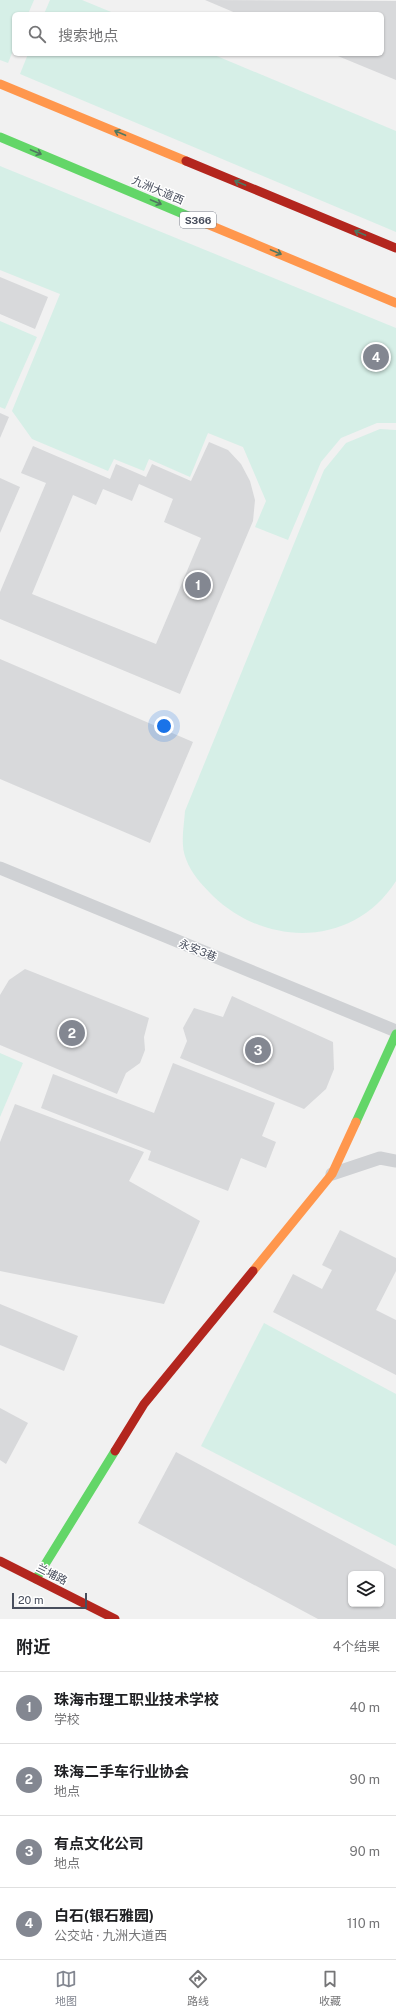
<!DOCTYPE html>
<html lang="zh">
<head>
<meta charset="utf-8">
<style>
  :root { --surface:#fff; --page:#f2f2f2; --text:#202124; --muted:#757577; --line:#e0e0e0; --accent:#838791 }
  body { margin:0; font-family:"Public Sans","Noto Sans SC",sans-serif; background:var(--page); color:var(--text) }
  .controls { position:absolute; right:12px; bottom:12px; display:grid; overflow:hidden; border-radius:6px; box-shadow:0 1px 3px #0004 }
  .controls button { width:36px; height:36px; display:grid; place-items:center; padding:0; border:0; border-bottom:1px solid var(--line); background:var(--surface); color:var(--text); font:20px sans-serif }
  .scale { position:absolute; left:12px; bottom:10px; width:75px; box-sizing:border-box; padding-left:4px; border:2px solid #484e5d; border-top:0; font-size:11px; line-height:14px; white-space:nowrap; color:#484e5d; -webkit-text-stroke:3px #fff; paint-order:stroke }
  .you { position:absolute; left:164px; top:726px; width:14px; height:14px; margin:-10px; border:3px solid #fff; border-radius:50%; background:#1a73e8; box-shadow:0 0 0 6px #1a73e833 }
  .badge { display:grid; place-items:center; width:26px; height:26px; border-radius:50%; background:var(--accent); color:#fff; font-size:13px; font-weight:700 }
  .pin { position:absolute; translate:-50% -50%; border:2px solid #fff; box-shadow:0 1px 4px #0006 }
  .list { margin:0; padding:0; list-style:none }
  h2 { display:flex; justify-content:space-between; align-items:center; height:52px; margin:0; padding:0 16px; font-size:17px }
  h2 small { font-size:13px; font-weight:400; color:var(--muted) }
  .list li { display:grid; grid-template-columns:26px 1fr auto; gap:12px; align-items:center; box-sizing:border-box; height:72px; padding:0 16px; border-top:1px solid var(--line) }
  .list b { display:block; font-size:15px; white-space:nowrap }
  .list p { margin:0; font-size:13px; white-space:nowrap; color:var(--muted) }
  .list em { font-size:13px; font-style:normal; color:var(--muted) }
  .icon { flex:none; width:22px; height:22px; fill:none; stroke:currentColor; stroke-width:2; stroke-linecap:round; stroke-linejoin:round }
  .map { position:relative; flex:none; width:396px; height:1619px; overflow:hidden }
  .search { position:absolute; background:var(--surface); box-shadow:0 1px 3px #0004; left:12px; right:12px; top:12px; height:44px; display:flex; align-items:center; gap:10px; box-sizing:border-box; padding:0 14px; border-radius:6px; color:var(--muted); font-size:15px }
  .sheet { height:340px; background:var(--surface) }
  nav { display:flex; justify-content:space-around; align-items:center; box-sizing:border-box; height:56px; border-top:1px solid var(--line); background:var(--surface); font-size:11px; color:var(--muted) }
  nav a { display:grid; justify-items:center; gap:2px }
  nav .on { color:var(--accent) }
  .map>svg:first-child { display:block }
  .green { fill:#d6efe7 }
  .building { fill:#d8d9db; fill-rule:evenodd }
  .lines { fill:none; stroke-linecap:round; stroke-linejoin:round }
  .lane { stroke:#cfd1d4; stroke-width:13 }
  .fast { stroke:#63d668; stroke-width:9 }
  .slow { stroke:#ff974d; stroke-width:9 }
  .jam { stroke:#b3261e; stroke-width:9 }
  .oneway { stroke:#507760 }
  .labels { text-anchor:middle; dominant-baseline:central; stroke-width:3; stroke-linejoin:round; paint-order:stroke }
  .shield { fill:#fff; stroke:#7f838e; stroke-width:1 }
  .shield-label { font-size:10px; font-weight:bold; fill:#484e5d }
  .street-label { font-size:11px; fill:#484e5d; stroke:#fff }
</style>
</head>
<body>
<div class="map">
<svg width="396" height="1619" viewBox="0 0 396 1619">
  <rect width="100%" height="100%" fill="#f1f1f1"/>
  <!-- green -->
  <g class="green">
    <polygon points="0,0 34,0 28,14 14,14 14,48 8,63 0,60"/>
    <polygon points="50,0 82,0 116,14 44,14"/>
    <polygon points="28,54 212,54 396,131 396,232 20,74"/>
    <polygon points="0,166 396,328 396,423 377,423 341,438 321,462 288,540 255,527 266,501 243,447 208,433 190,477 149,459 144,471 114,459 108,471 32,439 12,411 60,294 0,270"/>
    <polygon points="0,321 37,337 5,409 0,407"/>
    <path d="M380,429L396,430V881C354,947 267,948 213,896C202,885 191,873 186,859C180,845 184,826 185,811L324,470L346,443Z"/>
    <polygon points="0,1053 23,1063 0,1117"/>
    <polygon points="264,1323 396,1394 396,1546 201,1446"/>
  </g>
  <!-- building -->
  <g class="building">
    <polygon points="205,0 396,1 396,80 333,54 382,54 382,14 238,14"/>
    <polygon points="0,277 48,297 35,329 0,314"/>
    <polygon points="0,413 9,417 0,438"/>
    <path d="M209,442L228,450L241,464L250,481L255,500L253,521L180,694L0,619V592L46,483L21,473L33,446L110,479L116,464L146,477L152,464L191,481ZM139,484L173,499L164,522L201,538L156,644L32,594L73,495L96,505L103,489L132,501Z"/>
    <polygon points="0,478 20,487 0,533"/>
    <polygon points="0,659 193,742 150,843 0,779"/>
    <polygon points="25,969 149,1018 144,1037 145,1050 140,1063 126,1073 117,1094 0,1045 0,995 9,980"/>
    <polygon points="232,996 333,1042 334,1069 326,1089 304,1109 180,1058 187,1041 183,1028 194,1008 223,1017"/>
    <polygon points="173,1063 275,1103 262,1136 276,1142 266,1168 241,1158 228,1191 148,1160 151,1151 41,1108 53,1074 154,1113"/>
    <polygon points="15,1104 144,1152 129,1181 200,1221 164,1304 0,1271 0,1142"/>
    <polygon points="340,1230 396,1258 396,1271 376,1310 396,1320 396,1375 273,1312 293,1274 322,1289 332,1270 322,1265"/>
    <polygon points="0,1304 78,1336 64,1371 0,1345"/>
    <polygon points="0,1408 28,1423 6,1464 0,1460"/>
    <path d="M176,1452L396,1569V1619H318L138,1523ZM351,1574H381V1604H351Z"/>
  </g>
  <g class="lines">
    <!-- lane -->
    <g class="lane">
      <polyline points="0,868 396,1031"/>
      <polyline points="332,1174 380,1158 396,1161"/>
    </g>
    <!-- fast -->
    <g class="fast">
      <polyline points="0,137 207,224"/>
      <polyline points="356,1122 396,1034"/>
      <polyline points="36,1579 115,1451"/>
    </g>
    <!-- slow -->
    <g class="slow">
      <polyline points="0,84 186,161"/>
      <polyline points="207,224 396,303"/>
      <polyline points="253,1271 332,1174 356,1122"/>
    </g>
    <!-- jam -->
    <g class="jam">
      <polyline points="186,161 396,248"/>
      <polyline points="115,1451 144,1404 253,1271"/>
      <polyline points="0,1561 115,1619"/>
    </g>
  </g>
  <!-- one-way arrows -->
  <defs><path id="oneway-shaft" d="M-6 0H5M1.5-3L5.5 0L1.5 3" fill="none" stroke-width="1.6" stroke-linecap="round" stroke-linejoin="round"/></defs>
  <g class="oneway">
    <use href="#oneway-shaft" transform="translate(120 133) rotate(-157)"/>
    <use href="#oneway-shaft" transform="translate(36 152) rotate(23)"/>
    <use href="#oneway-shaft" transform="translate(240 183) rotate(-157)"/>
    <use href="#oneway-shaft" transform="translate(156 202) rotate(23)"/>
    <use href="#oneway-shaft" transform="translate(360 233) rotate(-157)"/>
    <use href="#oneway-shaft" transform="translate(276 252) rotate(23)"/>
  </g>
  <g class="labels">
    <!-- shield labels -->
    <rect class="shield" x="180" y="212" width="36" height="16" rx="3"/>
    <g class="shield-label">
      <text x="198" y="220">S366</text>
    </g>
    <!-- street labels -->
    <g class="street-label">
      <text transform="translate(158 190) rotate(23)">九洲大道西</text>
      <text transform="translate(198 950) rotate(22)">永安3巷</text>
      <text transform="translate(52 1574) rotate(27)">兰埔路</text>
    </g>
  </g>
</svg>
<div class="controls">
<button><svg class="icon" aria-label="layers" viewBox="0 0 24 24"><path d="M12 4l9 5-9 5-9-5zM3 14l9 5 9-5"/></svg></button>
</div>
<div class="scale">20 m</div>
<div class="you"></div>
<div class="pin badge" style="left:198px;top:585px">1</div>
<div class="pin badge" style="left:72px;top:1033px">2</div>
<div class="pin badge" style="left:258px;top:1050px">3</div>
<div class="pin badge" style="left:376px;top:357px">4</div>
<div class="search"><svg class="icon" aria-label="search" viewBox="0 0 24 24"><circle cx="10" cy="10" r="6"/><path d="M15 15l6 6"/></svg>搜索地点</div>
</div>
<section class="sheet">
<h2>附近<small>4个结果</small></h2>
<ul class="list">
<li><span class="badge">1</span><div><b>珠海市理工职业技术学校</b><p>学校</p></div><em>40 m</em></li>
<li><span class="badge">2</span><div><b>珠海二手车行业协会</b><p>地点</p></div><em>90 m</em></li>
<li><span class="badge">3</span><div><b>有点文化公司</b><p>地点</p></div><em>90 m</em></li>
<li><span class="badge">4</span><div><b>白石(银石雅园)</b><p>公交站 · 九洲大道西</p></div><em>110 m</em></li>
</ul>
</section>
<nav>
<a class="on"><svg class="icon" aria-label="map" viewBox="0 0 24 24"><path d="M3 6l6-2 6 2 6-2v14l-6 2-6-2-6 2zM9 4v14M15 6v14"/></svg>地图</a>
<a><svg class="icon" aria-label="directions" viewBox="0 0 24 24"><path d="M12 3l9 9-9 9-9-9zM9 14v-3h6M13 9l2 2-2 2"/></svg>路线</a>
<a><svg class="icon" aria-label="saved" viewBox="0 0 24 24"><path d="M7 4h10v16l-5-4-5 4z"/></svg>收藏</a>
</nav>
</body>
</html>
